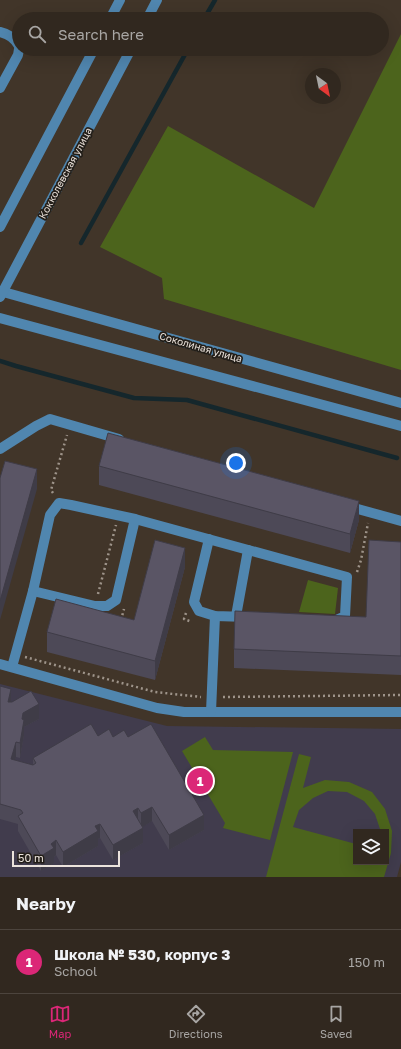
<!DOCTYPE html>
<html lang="en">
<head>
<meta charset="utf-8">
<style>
  :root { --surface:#31281f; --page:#393028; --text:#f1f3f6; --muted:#a8a6a4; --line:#4c443d; --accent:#db2777 }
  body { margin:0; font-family:"Golos Text",sans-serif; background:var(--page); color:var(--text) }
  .controls { position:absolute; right:12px; bottom:12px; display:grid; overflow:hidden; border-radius:0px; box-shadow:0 4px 16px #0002 }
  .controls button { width:36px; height:36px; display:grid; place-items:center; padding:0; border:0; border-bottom:1px solid var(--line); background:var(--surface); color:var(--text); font:20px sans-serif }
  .compass { position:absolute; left:305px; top:68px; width:36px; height:36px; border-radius:50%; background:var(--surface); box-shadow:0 4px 16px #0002; rotate:147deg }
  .scale { position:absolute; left:12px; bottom:10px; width:108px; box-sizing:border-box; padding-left:4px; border:2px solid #ebe3dc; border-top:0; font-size:11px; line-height:14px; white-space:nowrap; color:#ebe3dc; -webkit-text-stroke:3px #231e18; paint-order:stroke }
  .you { position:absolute; left:236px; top:463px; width:14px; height:14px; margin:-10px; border:3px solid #fff; border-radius:50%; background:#1a73e8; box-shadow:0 0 0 6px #1a73e833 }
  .badge { display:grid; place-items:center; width:26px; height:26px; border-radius:50%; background:var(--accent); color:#fff; font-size:13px; font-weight:700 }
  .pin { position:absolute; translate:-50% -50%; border:2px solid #fff; box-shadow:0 1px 4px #0006 }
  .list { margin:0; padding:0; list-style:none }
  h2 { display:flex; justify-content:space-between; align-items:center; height:52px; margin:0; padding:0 16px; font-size:17px }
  h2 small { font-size:13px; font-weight:400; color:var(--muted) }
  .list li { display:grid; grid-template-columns:26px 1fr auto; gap:12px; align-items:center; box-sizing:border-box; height:64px; padding:0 16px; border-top:1px solid var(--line) }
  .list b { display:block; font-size:15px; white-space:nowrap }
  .list p { margin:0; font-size:13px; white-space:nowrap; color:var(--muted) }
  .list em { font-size:13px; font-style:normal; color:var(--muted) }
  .icon { flex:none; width:22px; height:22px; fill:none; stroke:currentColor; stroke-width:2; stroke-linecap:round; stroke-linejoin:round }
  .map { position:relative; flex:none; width:401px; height:877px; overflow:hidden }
  .search { position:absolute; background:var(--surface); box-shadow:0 4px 16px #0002; left:12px; right:12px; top:12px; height:44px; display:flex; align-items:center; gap:10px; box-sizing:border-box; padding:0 14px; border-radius:22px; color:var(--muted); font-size:15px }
  .sheet { height:116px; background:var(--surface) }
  nav { display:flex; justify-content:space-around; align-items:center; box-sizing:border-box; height:56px; border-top:1px solid var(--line); background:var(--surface); font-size:11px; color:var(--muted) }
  nav a { display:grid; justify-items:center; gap:2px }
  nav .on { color:var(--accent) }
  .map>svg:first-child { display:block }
  .education { fill:#413c4d; fill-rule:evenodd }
  .green { fill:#4c641c; fill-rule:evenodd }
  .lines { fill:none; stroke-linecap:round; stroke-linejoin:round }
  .stream { stroke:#15272c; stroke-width:4.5 }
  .path { stroke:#9e948a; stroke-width:2.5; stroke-dasharray:2 3; stroke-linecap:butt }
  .minor { stroke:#5086af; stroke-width:10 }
  .wall { fill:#4d4957 }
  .shaded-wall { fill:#3f3c47 }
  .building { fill:#5a5565; stroke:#3f3c47 }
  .labels { text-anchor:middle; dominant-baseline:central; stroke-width:3.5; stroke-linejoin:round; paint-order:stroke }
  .street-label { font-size:10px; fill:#ebe3dc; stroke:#231e18 }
</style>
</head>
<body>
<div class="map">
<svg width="401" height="877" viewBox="0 0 401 877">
  <rect width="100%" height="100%" fill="#413529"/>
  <!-- education -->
  <path class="education" d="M0,684L167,726L401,729V862L397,877H0ZM356,832H386V862H356Z"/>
  <!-- green -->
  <g class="green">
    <polygon points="401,34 401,370 164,299 162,278 100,247 168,126 314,208"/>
    <polygon points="308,580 338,588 335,614 299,612"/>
    <polygon points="205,737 213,750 293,752 270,840 223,828 225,823 182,751"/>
    <path d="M299,754L311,757L303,788L325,780L349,782L372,792L385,809L392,831L391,853L384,877H266ZM328,791L347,792L364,801L375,814L381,832H386V862H356V844L293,827L299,810L313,798Z"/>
  </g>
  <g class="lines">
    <!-- stream -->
    <g class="stream">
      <polyline points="204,19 215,0"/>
      <polyline points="81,243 188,49"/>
      <polyline points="0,361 16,366 134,398 187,400 397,458"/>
    </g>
    <!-- path -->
    <g class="path">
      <polyline points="53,493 51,490 67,435"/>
      <polyline points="357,572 361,560 368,523"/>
      <polyline points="98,594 116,525"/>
      <polyline points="186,613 184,619 192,622"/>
      <polyline points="121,620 124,609"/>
      <polyline points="25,657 155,692 201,697"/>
      <polyline points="223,697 401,695"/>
    </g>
    <!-- minor -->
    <g class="minor">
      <polyline points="110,19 120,0"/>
      <polyline points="147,19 157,0"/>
      <path d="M0,32C9,34 15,38 19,46"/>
      <polyline points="0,88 18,55 19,49"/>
      <polyline points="0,227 94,49"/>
      <polyline points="0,291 401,403"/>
      <polyline points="0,297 131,49"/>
      <polyline points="0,318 401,426"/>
      <polyline points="0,449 36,426 50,419 119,439"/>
      <polyline points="347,506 401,521"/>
      <polyline points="209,539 194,602 199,611 215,616 248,617"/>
      <polyline points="33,591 95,606 107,606 116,600 135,519"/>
      <polyline points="236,616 248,550"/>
      <polyline points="0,664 157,708 184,712 401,712"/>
      <polyline points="12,667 33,591 50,515 59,503 71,505 135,519 347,577 345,616 332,622"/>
      <polyline points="211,712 215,616"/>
    </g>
  </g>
  <!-- wall -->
  <g class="wall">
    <polygon points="99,466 359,520 350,553 99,485"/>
    <polygon points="401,542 401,675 234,668 234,649 366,617"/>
    <polygon points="185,567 155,680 47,652 47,632 134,620"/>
    <polygon points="0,686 11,702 39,719 24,727 24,735 20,758 16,757 15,760 33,765 33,758 98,736 128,737 204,830 169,850 152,821 142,827 143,843 113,860 100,838 98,839 98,846 63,867 56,855 54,857 54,863 41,871 18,831 18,824 0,819"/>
  </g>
  <!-- shaded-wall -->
  <g class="shaded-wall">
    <polygon points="37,469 37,489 0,620 0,601"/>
    <polygon points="359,501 359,520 350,553 350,534"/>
    <polygon points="185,548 185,567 155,680 155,661"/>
    <polygon points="11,689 11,704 8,702"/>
    <polygon points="39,704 39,719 24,727 24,735 20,758 20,743 22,719 23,713"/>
    <polygon points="16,742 16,757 11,774 11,759"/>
    <polygon points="152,807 152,821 141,828 141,813"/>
    <polygon points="138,808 138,823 133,811"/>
    <polygon points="204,815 204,830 169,850 169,835"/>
    <polygon points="100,824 100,838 98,839 98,846 63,867 63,852 95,826"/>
    <polygon points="143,828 143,843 113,860 113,845"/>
    <polygon points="56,840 56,855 54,857 54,863 41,871 41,856 51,844"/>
  </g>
  <!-- building -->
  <g class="building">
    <polygon points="108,433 359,501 350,534 99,466"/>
    <polygon points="5,461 37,469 0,601 0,478"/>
    <polygon points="155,540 185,548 155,661 47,632 56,599 134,620"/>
    <polygon points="369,540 401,542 401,656 234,649 235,611 366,617"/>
    <polygon points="0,686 11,689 8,702 12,702 31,691 39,704 23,713 22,719 24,720 20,743 16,742 11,759 33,765 36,763 33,758 91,724 98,736 109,729 113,737 124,730 128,737 151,724 204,815 169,835 152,807 141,813 138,808 133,811 143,828 113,845 100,824 95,826 98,831 63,852 56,840 51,844 54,848 41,856 18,816 23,813 21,810 0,804"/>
  </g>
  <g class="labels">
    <!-- street labels -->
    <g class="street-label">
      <text transform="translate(65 173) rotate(-62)">Кокколевская улица</text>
      <text transform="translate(201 347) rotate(16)">Соколиная улица</text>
    </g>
  </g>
</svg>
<div class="controls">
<button><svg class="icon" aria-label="layers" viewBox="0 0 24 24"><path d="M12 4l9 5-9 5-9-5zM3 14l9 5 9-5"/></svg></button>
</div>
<svg class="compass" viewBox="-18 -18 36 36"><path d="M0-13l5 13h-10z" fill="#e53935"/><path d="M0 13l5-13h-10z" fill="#a8a6a4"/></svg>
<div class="scale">50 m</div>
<div class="you"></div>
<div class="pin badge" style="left:200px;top:781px">1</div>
<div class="search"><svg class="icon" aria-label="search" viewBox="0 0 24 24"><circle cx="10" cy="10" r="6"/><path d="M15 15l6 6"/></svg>Search here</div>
</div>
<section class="sheet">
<h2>Nearby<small></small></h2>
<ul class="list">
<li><span class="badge">1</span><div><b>Школа № 530, корпус 3</b><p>School</p></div><em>150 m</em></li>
</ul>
</section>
<nav>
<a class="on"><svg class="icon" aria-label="map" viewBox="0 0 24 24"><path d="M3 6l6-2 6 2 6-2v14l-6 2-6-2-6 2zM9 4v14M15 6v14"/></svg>Map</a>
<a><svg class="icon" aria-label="directions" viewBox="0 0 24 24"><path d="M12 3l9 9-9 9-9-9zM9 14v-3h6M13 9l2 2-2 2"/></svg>Directions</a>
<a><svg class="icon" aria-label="saved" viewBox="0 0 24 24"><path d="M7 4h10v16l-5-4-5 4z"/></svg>Saved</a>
</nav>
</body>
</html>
